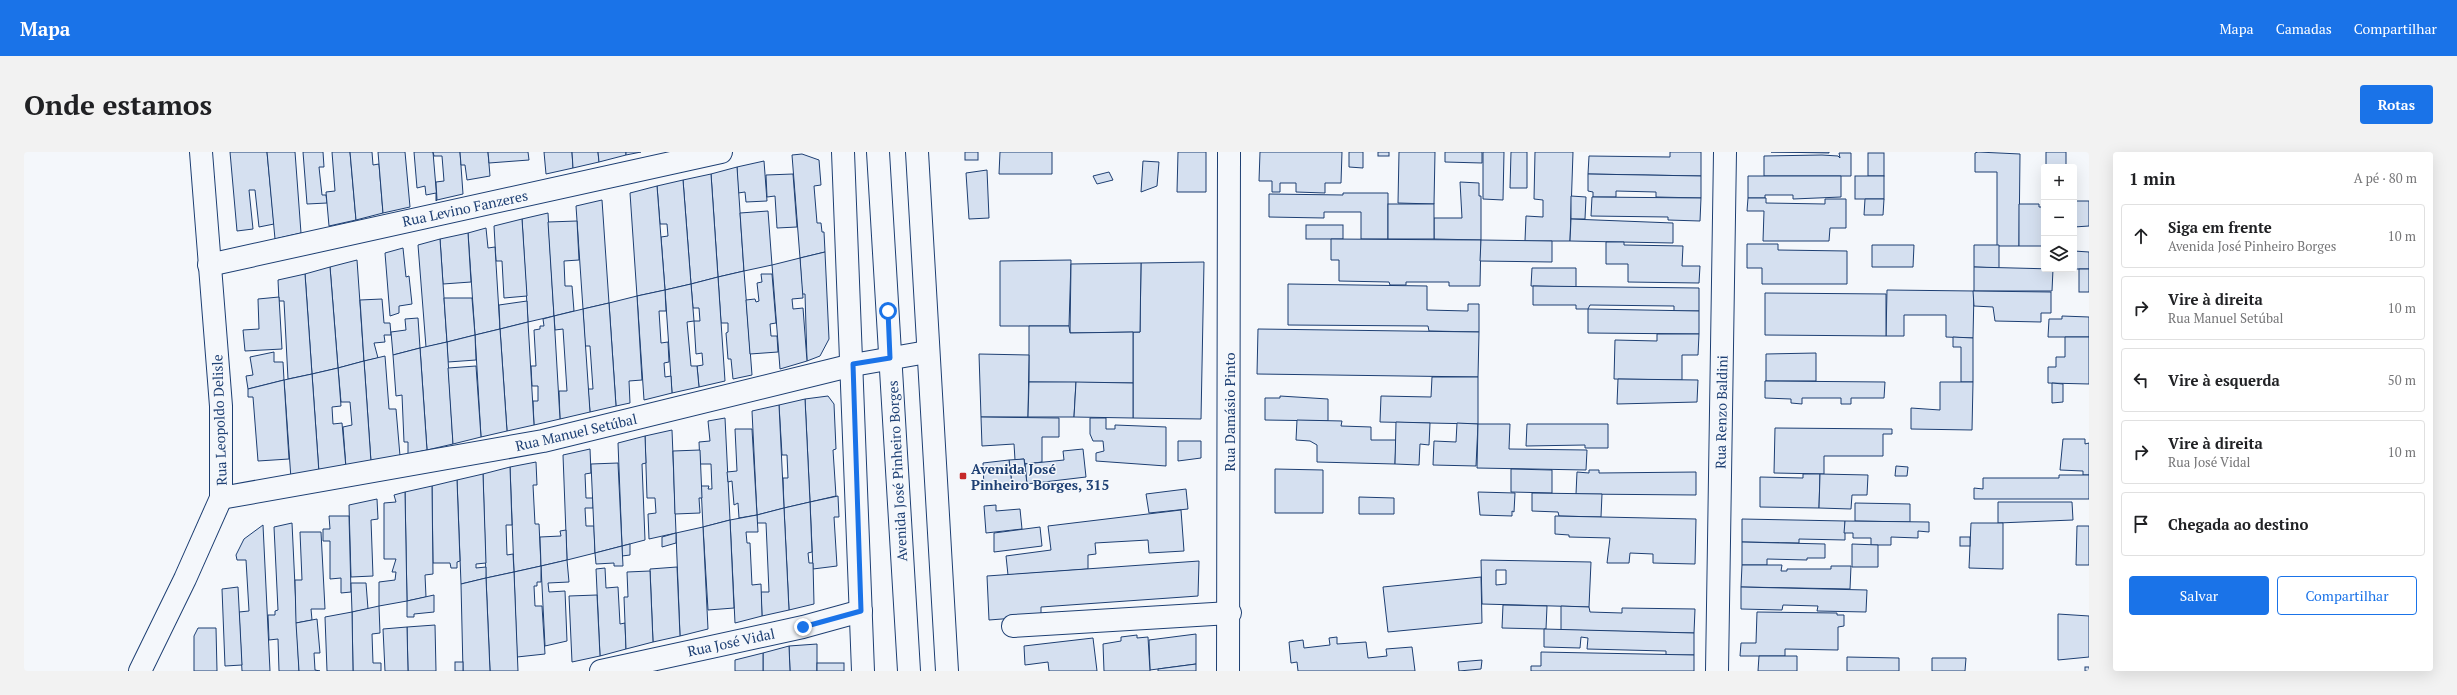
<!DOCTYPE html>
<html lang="pt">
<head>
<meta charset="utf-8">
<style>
  :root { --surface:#fff; --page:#f2f2f2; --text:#202124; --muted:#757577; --line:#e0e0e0; --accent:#1a73e8 }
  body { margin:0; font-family:"PT Serif",serif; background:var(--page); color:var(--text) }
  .controls { position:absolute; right:12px; top:12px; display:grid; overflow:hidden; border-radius:4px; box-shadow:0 4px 16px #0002 }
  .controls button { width:36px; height:36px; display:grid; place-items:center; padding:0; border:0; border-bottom:1px solid var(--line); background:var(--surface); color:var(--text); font:20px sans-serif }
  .stop { position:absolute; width:12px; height:12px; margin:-9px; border:3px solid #1a73e8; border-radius:50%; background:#fff }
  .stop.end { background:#1a73e8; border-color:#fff; box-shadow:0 1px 4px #0008 }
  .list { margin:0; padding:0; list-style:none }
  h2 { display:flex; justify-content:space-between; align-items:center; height:52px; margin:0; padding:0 16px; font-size:17px }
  h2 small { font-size:13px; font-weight:400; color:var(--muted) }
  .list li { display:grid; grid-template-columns:26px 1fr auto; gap:12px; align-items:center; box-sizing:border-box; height:64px; margin:0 8px 8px; padding:0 8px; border:1px solid var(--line); border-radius:4px }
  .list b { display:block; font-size:15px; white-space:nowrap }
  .list p { margin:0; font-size:13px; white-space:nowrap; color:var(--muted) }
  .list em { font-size:13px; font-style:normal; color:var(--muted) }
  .actions { display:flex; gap:8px; padding:12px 16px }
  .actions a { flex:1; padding:9px 0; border:1px solid var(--accent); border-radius:4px; text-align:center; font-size:14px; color:var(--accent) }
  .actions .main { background:var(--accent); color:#fff }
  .icon { flex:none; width:22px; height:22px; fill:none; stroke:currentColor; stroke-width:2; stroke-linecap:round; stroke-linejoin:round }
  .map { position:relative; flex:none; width:2065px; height:519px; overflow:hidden; border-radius:4px }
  header { display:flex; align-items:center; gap:24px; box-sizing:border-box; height:56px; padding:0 20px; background:var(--accent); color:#fff }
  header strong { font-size:19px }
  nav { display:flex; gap:22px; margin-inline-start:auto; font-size:14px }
  .intro { display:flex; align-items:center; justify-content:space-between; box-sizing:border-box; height:96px; padding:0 24px }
  h1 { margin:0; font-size:28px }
  .button { padding:10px 18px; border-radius:4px; background:var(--accent); color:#fff; font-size:14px; font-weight:700 }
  main { display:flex; gap:24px; padding:0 24px }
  aside { flex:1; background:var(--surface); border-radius:4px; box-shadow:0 4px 16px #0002 }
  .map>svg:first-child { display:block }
  .building { fill:#d5e0f0; stroke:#1d3f73; fill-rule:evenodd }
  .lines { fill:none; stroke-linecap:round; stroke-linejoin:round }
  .minor-casing { stroke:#1d3f73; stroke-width:24 }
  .major-casing { stroke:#1d3f73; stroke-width:24 }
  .minor { stroke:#f4f7fb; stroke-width:22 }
  .major { stroke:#f4f7fb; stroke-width:22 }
  .route { stroke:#1a73e8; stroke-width:5 }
  .poi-dot { fill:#c62828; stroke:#f4f7fb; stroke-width:1.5 }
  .labels { text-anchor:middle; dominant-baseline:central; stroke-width:3; stroke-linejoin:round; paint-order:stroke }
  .street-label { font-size:14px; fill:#1d3f73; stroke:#f4f7fb }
  .poi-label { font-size:14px; font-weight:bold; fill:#1d3f73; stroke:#f4f7fb; text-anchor:start }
</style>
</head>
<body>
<header>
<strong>Mapa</strong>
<nav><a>Mapa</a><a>Camadas</a><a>Compartilhar</a></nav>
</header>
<div class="intro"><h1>Onde estamos</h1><a class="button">Rotas</a></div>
<main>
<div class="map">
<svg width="2065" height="519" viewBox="0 0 2065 519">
  <rect width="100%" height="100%" fill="#f4f7fb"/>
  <!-- building -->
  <g class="building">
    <polygon points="206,0 243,0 250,72 235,75 231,38 225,38 229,77 213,79"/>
    <polygon points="243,0 271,0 277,81 251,87"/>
    <polygon points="279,0 299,0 300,15 295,15 298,43 302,43 303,51 283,52"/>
    <polygon points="308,0 326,0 332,68 305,74 302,40 311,39"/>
    <polygon points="326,0 348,0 349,13 355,12 359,61 332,68"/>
    <polygon points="354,0 381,0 386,55 359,61"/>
    <polygon points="390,0 409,0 413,48 412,49 412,41 402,43 401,34 393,36"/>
    <polygon points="409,0 436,0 439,42 413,48 412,30 420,29 418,4 410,4"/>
    <polygon points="436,0 464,0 466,24 443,28 441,13 437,13"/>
    <polygon points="464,0 504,0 505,8 465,11"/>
    <polygon points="520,0 548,0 549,16 522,22"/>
    <polygon points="548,0 574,0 575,10 549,16"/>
    <polygon points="574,0 602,0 602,3 575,10"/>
    <polygon points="602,0 617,0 602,3"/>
    <rect x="941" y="0" width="13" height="8"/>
    <polygon points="976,0 1028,0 1028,22 975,22"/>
    <polygon points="1154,0 1182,0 1182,40 1153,40"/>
    <polygon points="1236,0 1318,0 1317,31 1301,31 1301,41 1272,40 1272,31 1256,31 1256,40 1248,40 1248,29 1235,29"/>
    <polygon points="1325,0 1339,0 1339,16 1325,15"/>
    <rect x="1354" y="0" width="11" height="4"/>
    <polygon points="1375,0 1411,0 1410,52 1374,51"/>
    <polygon points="1421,0 1458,0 1458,11 1421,10"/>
    <polygon points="1459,0 1480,0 1479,48 1459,47"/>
    <polygon points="1487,0 1503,0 1503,36 1486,36"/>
    <polygon points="1511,0 1549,0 1546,89 1501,89 1502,64 1519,65 1519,48 1510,47"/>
    <polygon points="1646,0 1677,0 1677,24 1564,22 1565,4 1646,5"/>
    <polygon points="1747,0 1805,0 1805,1"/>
    <polygon points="1954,0 1996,2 1995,94 1973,94 1973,20 1951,20 1951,1"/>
    <rect x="2022" y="0" width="20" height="15"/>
    <polygon points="1815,1 1827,1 1827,24 1740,24 1740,4 1798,3 1814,4 1816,6"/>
    <rect x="1844" y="1" width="16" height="23"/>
    <polygon points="778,2 795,8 797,33 790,34 793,71 797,71 798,80 800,80 801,100 776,106 768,3"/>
    <polygon points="740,9 743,49 722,50 721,40 714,41 713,15"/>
    <polygon points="1119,9 1135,10 1133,34 1117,40"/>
    <polygon points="713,15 720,119 694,125 687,22"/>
    <polygon points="963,18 965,66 945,67 942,21"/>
    <polygon points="1085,20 1089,28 1073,32 1069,24"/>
    <polygon points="687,22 694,125 667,132 659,28"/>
    <polygon points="769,22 773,75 753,76 751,44 743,45 742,23"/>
    <polygon points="1564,22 1677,24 1677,46 1632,45 1632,40 1592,39 1592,45 1569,45 1569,40 1564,39"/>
    <polygon points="1724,24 1817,24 1817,45 1769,47 1769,43 1741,43 1741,46 1724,46"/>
    <rect x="1831" y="24" width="29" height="23"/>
    <polygon points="659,28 667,132 641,138 637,85 644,84 643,72 636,72 633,34"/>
    <polygon points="1436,30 1455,31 1455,44 1457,44 1457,88 1410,87 1410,66 1438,66"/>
    <polygon points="633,34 641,138 613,144 606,41"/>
    <polygon points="1319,41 1364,41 1364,87 1337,87 1337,60 1300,60 1300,66 1245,65 1245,42 1319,43"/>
    <polygon points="1547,44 1562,45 1561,67 1547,67"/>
    <polygon points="1568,45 1677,46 1676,69 1644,68 1644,65 1567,64"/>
    <polygon points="1724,46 1742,46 1742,51 1801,52 1801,47 1822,47 1822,76 1806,76 1805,89 1739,89 1740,59 1723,59"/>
    <polygon points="1841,47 1860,47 1859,63 1840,63"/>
    <polygon points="578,48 585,151 559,157 552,54"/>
    <polygon points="2050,49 2065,49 2065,74 2050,75"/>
    <rect x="1364" y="52" width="46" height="35"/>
    <polygon points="1995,52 2015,52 2015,55 2020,55 2020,94 1995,94"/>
    <polygon points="744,59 748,113 720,119 716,61"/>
    <polygon points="524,61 530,164 504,170 498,67"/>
    <polygon points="498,67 503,144 480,146 478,109 472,109 470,74"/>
    <polygon points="1547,67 1649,71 1649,91 1546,89"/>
    <polygon points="553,69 555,108 540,109 541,134 548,134 550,159 530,164 524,70"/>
    <rect x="1282" y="73" width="37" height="14"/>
    <polygon points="462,76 464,96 471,95 476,177 451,183 444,81"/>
    <polygon points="444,81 447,130 419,132 416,87"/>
    <polygon points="416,87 423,190 402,195 394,93"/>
    <polygon points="1307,87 1457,88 1456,134 1425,134 1425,130 1382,130 1382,133 1366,133 1365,130 1315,129 1315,108 1307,108"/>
    <polygon points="1457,88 1528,89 1528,110 1456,109"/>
    <polygon points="1582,90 1600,90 1600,93 1659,94 1658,114 1676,114 1675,131 1604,130 1604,112 1582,112"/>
    <polygon points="1723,92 1754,92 1754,98 1823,99 1823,132 1738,132 1738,116 1723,116"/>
    <polygon points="1848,93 1890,93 1889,115 1848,115"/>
    <polygon points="1950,93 1975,93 1975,116 1950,115"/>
    <polygon points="379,96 382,125 385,124 388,152 375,154 375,161 366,164 361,101"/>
    <polygon points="2050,99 2065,100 2065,117 2050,117"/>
    <polygon points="801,100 805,187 796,204 783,209 781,142 778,142 776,106"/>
    <polygon points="776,106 779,146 768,147 769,157 779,156 783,209 756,217 748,113"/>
    <polygon points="333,108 340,209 314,216 306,115"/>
    <polygon points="1047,108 1045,174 976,174 976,109"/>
    <polygon points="1180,110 1177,267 1109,266 1109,180 1116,180 1117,111"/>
    <polygon points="1117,111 1116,180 1046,181 1047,112"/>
    <polygon points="306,115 314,216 288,222 281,122"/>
    <polygon points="1950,115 2029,117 2028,139 1950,139"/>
    <polygon points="1508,116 1552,116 1552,135 1507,134"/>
    <rect x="2055" y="117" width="10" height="23"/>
    <polygon points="720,119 728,223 709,227 707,207 704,207 702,181 704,180 704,171 697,171 694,125"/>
    <polygon points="281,122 288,222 264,227 260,149 255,149 254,128"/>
    <polygon points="737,122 748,122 752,171 746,172 747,184 753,184 754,200 726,202 722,148 731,147 732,150 735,149 733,131 738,130"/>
    <polygon points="694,125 701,229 675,235 673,214 679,213 678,201 672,202 670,169 676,169 675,156 669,156 667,132"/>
    <polygon points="667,132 670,169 663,170 667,214 673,214 675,235 648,241 641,138"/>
    <polygon points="1264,132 1403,134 1403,158 1444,159 1444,152 1455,152 1455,180 1405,179 1404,174 1264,173"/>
    <polygon points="1509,134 1675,136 1675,159 1650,159 1650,154 1566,153 1564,157 1552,157 1552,153 1509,153"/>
    <polygon points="641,138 642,159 635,159 637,191 644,190 645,210 640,211 641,225 647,224 648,241 620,248 613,144"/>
    <polygon points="1863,138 1950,139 1949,186 1922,185 1922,163 1880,163 1880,184 1862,184"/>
    <polygon points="1949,139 2027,140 2027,161 2017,161 2017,170 1971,169 1969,155 1950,154"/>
    <polygon points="1741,141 1862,142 1862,184 1741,183"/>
    <polygon points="613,144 618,228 605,229 606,251 592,254 585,151"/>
    <polygon points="255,145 258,197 221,199 219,178 235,177 234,147"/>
    <polygon points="420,146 448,146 451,183 423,190"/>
    <polygon points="358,147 360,171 366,171 367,183 360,183 361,190 350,191 354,206 340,209 336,148"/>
    <polygon points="503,149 504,170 476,177 475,153"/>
    <polygon points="585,151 592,254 566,260 564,237 569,237 566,194 561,194 559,157"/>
    <polygon points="559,157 566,260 536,267 535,239 543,239 539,177 531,178 530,164"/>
    <polygon points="1564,157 1675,159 1675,182 1564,181"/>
    <polygon points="530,164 536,267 510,273 509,249 514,249 514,234 508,234 507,214 512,214 510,178 516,177 516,174 520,174 519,167"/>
    <polygon points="2038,164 2065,165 2065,185 2024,185 2025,167 2038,167"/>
    <polygon points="394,166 396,196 369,203 367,180 382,178 381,167"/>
    <polygon points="504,170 510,273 483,279 476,177"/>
    <polygon points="1005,174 1045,174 1046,181 1109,180 1109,231 1005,230"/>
    <polygon points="476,177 483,279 457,285 451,183"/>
    <polygon points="1234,177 1455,180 1454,225 1233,222"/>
    <polygon points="1633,182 1675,182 1674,203 1658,203 1658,228 1590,227 1591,188 1633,189"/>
    <polygon points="451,183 452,208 424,210 423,190"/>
    <polygon points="1929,185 1949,186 1949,230 1937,230 1937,195 1929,195"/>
    <polygon points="2041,185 2065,185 2065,232 2024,231 2024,215 2032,215 2032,205 2041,205"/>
    <polygon points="423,190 429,292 403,298 396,196"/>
    <polygon points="396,196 403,298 384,302 384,290 380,290 378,243 372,244 369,203"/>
    <polygon points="250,200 250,210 259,210 260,228 224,237 222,224 229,223 226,205"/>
    <polygon points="1792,201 1792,229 1742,229 1742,202"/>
    <polygon points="955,202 1005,203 1004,265 957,265"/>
    <polygon points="361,204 365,257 372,257 376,304 347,310 340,209"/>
    <polygon points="340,209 347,310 322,316 319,275 328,273 326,250 317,250 314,216"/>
    <polygon points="452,214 457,285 429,292 424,216"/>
    <polygon points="314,216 317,254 308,255 309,272 318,271 322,316 295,321 288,222"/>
    <polygon points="288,222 295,321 267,327 260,228"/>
    <polygon points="1408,225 1454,225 1454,272 1356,270 1357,244 1407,245"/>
    <polygon points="1594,227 1674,228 1673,250 1593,252"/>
    <polygon points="260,228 265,307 234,309 229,245 224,245 224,237"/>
    <polygon points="1741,229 1861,230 1860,246 1827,246 1827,252 1817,252 1817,246 1778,246 1778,252 1767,251 1767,247 1741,246"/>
    <polygon points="1005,230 1052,230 1050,265 1004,265"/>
    <polygon points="1052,230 1109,231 1109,266 1050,265"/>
    <polygon points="1916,230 1949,230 1948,278 1887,277 1887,256 1916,258"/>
    <polygon points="2028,231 2039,232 2039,250 2028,251"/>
    <polygon points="804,244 810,252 812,297 809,298 812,344 786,350 781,247"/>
    <polygon points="1256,244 1304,247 1304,269 1241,268 1241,246 1256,246"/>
    <polygon points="781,247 786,350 760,356 759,326 764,326 763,303 758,303 755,253"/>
    <polygon points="755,253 760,356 733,363 728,259"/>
    <polygon points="957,265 1035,266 1035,285 1018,285 1018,310 1001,312 1000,307 991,308 990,292 958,294"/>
    <polygon points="701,266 706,368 679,375 677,334 685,334 684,337 688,337 687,312 676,312 675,290 686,289 684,269"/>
    <polygon points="1066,266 1082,266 1082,277 1091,277 1091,273 1142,275 1142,314 1072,309 1072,301 1080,299 1079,289 1069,289 1066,282"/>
    <polygon points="1273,268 1318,269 1317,274 1347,275 1347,288 1372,288 1371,312 1293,310 1293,293 1286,289 1272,288"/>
    <polygon points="1372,270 1406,271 1405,293 1396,292 1395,313 1371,312"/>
    <polygon points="1433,271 1454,272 1452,314 1409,313 1410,289 1432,290"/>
    <polygon points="1454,272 1486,272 1485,297 1563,298 1562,318 1453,316"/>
    <polygon points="1503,272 1584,272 1584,296 1561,296 1561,293 1502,294"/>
    <polygon points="1751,276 1868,277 1868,282 1859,282 1859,304 1800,304 1800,322 1750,321"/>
    <polygon points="711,277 728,277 733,363 715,366 714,351 710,353 708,329 704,330 703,320 713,319"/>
    <polygon points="648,278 652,381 625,387 624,362 632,361 631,346 623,346 621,284"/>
    <polygon points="621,284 622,311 618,312 621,388 598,394 594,291"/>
    <polygon points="2039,287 2061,287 2061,292 2065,291 2065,323 2059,323 2059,319 2036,318"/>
    <polygon points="1154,289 1177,289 1177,306 1154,309"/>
    <polygon points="566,297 567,321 561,322 562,346 569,346 569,356 561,356 562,374 570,374 571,401 543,408 539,303"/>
    <polygon points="1059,297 1062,325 1003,332 1001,312 1040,308 1039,299"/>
    <polygon points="676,298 678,346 675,346 676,361 651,362 649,299"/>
    <polygon points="1000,307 1003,332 988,333 985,308"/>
    <polygon points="985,308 988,333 960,336 959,311"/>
    <polygon points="512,310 513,333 509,333 511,372 515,372 517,414 490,420 486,315"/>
    <polygon points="594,311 598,394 571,401 567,312"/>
    <polygon points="1872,314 1884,315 1883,324 1871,324"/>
    <polygon points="486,315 488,373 482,373 483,403 489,402 490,420 462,426 459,322"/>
    <polygon points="1251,317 1299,318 1299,361 1251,361"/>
    <polygon points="1487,317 1528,318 1528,341 1487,340"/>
    <polygon points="1565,318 1575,318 1575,321 1672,320 1672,343 1552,342 1553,320 1565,321"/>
    <polygon points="459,322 462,411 452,412 452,416 462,415 462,426 437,432 433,328"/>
    <polygon points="1779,322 1796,322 1795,356 1736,355 1736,325 1779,326"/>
    <polygon points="1796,322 1844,323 1843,343 1828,343 1827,357 1795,356"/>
    <polygon points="2035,323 2065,323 2065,347 1950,347 1950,336 1959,337 1959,326 2035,326"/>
    <polygon points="433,328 436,409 433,410 433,416 427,416 426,411 409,411 408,334"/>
    <polygon points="408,334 409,422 401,423 402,445 383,449 381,340"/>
    <polygon points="1162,337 1164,357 1125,361 1122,342"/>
    <polygon points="381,340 383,449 355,454 355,430 371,428 372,420 368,420 372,407 360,407 360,351 372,350 370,343"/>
    <polygon points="1454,340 1491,341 1490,360 1488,359 1488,364 1456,363"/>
    <polygon points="1508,341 1578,342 1577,365 1535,364 1534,360 1508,359"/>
    <polygon points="814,344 815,365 810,365 813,414 789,417 786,350"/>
    <polygon points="1335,345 1370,346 1370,362 1335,362"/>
    <polygon points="353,347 354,367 347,368 349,424 327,425 325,353"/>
    <polygon points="786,350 788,400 784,401 785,411 789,411 790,452 765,458 760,356"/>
    <polygon points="1974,350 2048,350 2049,368 1974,371"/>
    <polygon points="1831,351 1886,352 1886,370 1831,369"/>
    <polygon points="972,353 972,359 996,357 998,377 962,381 960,354"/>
    <polygon points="760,356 765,458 738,464 737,440 745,440 742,371 733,371 733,363"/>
    <polygon points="1157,358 1160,399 1125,401 1124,388 1071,391 1072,402 1064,403 1064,417 984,423 982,404 1027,398 1024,374"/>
    <polygon points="733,363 734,380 722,380 723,391 726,391 728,433 737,432 738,464 711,471 706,368"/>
    <polygon points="305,364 325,364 327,440 317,441 317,426 306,427 306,389 299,389 299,377 306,377"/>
    <polygon points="1531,364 1672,367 1671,412 1629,411 1629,402 1606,401 1605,411 1583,411 1586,386 1545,385 1545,383 1531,382"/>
    <polygon points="1718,367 1821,369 1821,388 1775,387 1775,391 1718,390"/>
    <polygon points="706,368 710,456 684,458 679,375"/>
    <polygon points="1821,369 1905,370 1905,380 1894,379 1894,386 1867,385 1867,393 1847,393 1847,386 1829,386 1829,381 1820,381"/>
    <polygon points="268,371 275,519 255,519 254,487 245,488 244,463 251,463 251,459 254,458 250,375"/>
    <polygon points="1947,371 1979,371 1979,417 1945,416"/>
    <polygon points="239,373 246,519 218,519 215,460 225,459 222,408 213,408 212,403 220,387"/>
    <polygon points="2053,374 2065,374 2065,413 2052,413"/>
    <polygon points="679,375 684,477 656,484 652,381"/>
    <polygon points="1016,375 1018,394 970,400 970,381"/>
    <polygon points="542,378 543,408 517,414 516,385 537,384 536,379"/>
    <polygon points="276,380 297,380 301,457 287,457 288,468 272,471 271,428 278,428"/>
    <polygon points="652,381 652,391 638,395 638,385"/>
    <rect x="1936" y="385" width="10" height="9"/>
    <polygon points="1718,390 1801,392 1801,406 1783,406 1783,408 1743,407 1743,413 1718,413"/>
    <polygon points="606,392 606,403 598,404 598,394"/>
    <polygon points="1828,392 1854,393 1854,415 1828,415"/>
    <polygon points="598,394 599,414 590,414 590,411 572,412 571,401"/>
    <polygon points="543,408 545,430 524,431 525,440 541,439 543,489 521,494 517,414"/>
    <path d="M1457,408L1567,410L1565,455L1458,452ZM1472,418H1482V432L1472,433Z"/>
    <polygon points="1175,409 1174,444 1017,455 1017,464 965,468 963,424"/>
    <polygon points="1718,413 1758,413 1757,419 1763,419 1763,417 1807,417 1807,414 1827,414 1826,437 1717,435"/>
    <polygon points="517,414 517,430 513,430 513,434 510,434 511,454 518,454 521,502 493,505 490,420"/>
    <polygon points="653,415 656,484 629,490 626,417"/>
    <polygon points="581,416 582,436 594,435 596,472 601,471 602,497 576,504 572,417"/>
    <polygon points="626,419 629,490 602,497 600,445 604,445 603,420"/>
    <polygon points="490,420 494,519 466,519 462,426"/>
    <polygon points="1457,425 1458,471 1364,480 1359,435"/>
    <polygon points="462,426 466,519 439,519 437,432"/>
    <polygon points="327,431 342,431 344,457 328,460"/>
    <polygon points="214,435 218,513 201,514 198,437"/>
    <polygon points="1717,435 1843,438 1842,460 1793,459 1794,454 1759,453 1758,458 1717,457"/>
    <polygon points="410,443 410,460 390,462 390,465 383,465 383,449"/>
    <polygon points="573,443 576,504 548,510 545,444"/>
    <polygon points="1479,453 1523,454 1522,477 1478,476"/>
    <polygon points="355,454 356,481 348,482 349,511 357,511 357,519 329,519 328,460"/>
    <polygon points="1537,454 1565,455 1566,460 1598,461 1598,456 1671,457 1670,481 1537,478"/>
    <polygon points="328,460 329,519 303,519 301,465"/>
    <polygon points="1733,460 1813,461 1813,463 1820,463 1820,474 1814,475 1814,498 1761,497 1761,504 1716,504 1717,491 1732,491"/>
    <polygon points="2034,462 2065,464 2065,505 2034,508"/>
    <polygon points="293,467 296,501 290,501 291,518 296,519 275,519 272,471"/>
    <polygon points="411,473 412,519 384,519 383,475"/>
    <polygon points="383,475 384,519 361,519 359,477"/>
    <polygon points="174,476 192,476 193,519 170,519 170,484"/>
    <polygon points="1520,477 1670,481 1670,503 1642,503 1642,499 1563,497 1564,486 1557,485 1556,496 1520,495"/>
    <polygon points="1172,482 1172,512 1126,518 1125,488"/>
    <polygon points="1113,483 1113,486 1124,485 1126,519 1080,519 1079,492 1097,489 1097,485"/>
    <polygon points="1313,485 1313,492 1342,490 1344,506 1363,504 1362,497 1388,495 1391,519 1274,519 1273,510 1267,511 1265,490 1279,488 1280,496 1306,493 1305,486"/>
    <polygon points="1069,486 1073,519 1025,519 1024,510 1001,513 1000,494"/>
    <polygon points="793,492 793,519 766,519 765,494"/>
    <polygon points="765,494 766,519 739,519 739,501"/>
    <polygon points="1517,500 1670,503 1670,519 1507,519 1507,514 1517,514"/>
    <polygon points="739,501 739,519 711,519 711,508"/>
    <polygon points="1735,504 1773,504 1773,519 1734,519"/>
    <polygon points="1823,505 1875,506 1875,519 1823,519"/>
    <polygon points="1908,506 1942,506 1941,519 1908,519"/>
    <polygon points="1458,508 1457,517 1435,519 1434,510"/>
    <rect x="431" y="510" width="8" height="9"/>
    <rect x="793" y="511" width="27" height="8"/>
    <polygon points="1172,512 1172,519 1134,519 1134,517"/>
    <rect x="2061" y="515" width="4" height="4"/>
  </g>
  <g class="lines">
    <defs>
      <g id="minor">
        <polyline points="819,0 839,519"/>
        <polyline points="185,113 697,0"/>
        <polyline points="197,346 519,289 829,213 903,200"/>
        <polyline points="989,474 1206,461"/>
        <polyline points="116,519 161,427 197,346 197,254 177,0"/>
        <polyline points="577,519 779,475 837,459"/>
        <polyline points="1204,519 1205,0"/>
        <polyline points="1693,519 1701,0"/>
      </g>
      <g id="major">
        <polyline points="854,0 885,519"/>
        <polyline points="893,0 923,519"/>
      </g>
    </defs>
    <!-- minor casing -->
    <use href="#minor" class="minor-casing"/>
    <!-- major casing -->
    <use href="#major" class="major-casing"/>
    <!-- minor -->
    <use href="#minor" class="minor"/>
    <!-- major -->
    <use href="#major" class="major"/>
  </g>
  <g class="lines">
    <!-- route -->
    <polyline class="route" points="779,475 837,459 829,212 866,206 864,159"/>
  </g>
  <!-- markers -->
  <rect class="poi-dot" x="935" y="320" width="8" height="8" rx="2"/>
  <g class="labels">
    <!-- street labels -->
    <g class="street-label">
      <text transform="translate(441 56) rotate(-12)">Rua Levino Fanzeres</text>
      <text transform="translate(1205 260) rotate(-90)">Rua Damásio Pinto</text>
      <text transform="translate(1697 260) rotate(-89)">Rua Renzo Baldini</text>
      <text transform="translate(195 268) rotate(-92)">Rua Leopoldo Delisle</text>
      <text transform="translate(552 280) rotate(-13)">Rua Manuel Setúbal</text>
      <text transform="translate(873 319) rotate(-93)">Avenida José Pinheiro Borges</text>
      <text transform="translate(707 490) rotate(-12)">Rua José Vidal</text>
    </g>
    <!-- poi labels -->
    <g class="poi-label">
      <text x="947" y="316">Avenida José<tspan x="947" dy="16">Pinheiro Borges, 315</tspan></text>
    </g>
  </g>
</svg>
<div class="controls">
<button>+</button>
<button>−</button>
<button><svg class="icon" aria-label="layers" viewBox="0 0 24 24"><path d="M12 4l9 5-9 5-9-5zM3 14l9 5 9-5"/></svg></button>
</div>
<div class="stop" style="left:864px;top:159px"></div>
<div class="stop end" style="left:779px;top:475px"></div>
</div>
<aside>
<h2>1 min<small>A pé · 80 m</small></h2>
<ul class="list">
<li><svg class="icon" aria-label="ahead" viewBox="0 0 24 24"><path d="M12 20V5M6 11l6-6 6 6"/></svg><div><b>Siga em frente</b><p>Avenida José Pinheiro Borges</p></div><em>10 m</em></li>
<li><svg class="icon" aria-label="right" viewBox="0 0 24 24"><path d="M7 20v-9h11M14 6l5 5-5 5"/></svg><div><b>Vire à direita</b><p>Rua Manuel Setúbal</p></div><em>10 m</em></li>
<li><svg class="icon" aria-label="left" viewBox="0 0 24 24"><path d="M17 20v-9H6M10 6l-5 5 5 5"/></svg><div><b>Vire à esquerda</b></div><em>50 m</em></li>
<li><svg class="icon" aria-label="right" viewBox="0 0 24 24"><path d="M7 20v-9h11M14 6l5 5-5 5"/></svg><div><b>Vire à direita</b><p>Rua José Vidal</p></div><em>10 m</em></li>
<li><svg class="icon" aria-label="arrive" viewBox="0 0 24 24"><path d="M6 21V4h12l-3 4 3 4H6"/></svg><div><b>Chegada ao destino</b></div></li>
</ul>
<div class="actions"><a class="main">Salvar</a><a>Compartilhar</a></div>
</aside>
</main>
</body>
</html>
